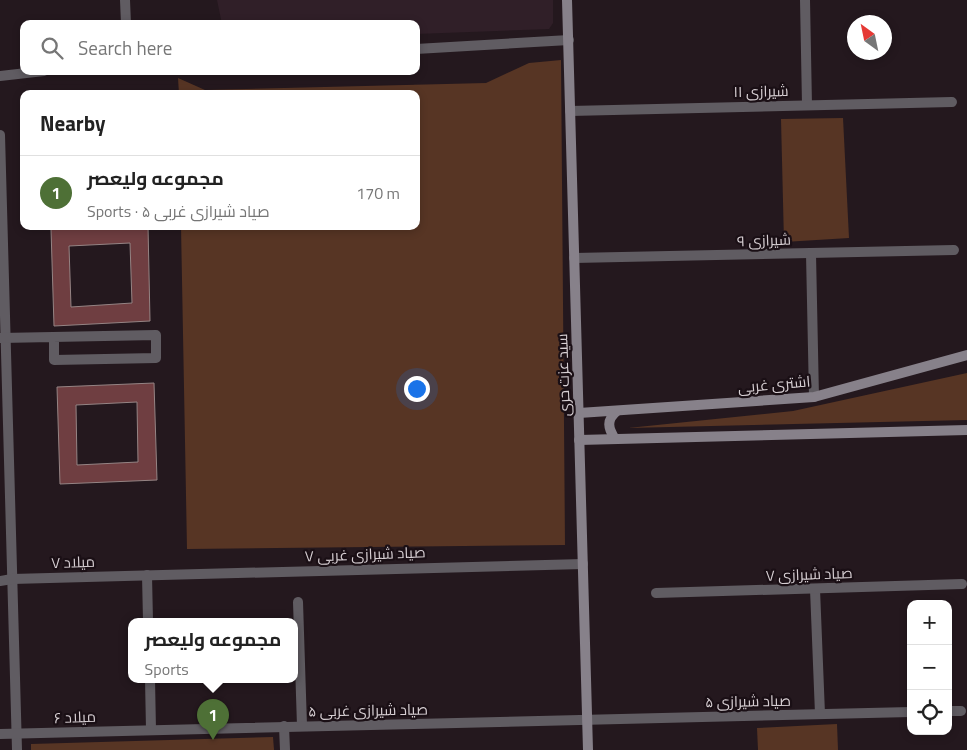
<!DOCTYPE html>
<html lang="en">
<head>
<meta charset="utf-8">
<style>
  :root { --surface:#fff; --page:#f2f2f2; --text:#222; --muted:#767676; --line:#e0e0e0; --accent:#4e7036 }
  body { margin:0; font-family:"Titillium Web",Cairo,sans-serif; background:var(--page); color:var(--text) }
  .controls { position:absolute; right:15px; bottom:15px; display:grid; overflow:hidden; border-radius:10px; box-shadow:0 2px 8px #0003 }
  .controls button { width:45px; height:45px; display:grid; place-items:center; padding:0; border:0; border-bottom:1px solid var(--line); background:var(--surface); color:var(--text); font:25px sans-serif }
  .compass { position:absolute; left:847px; top:15px; width:45px; height:45px; border-radius:50%; background:var(--surface); box-shadow:0 2px 8px #0003; rotate:327deg }
  .you { position:absolute; left:416px; top:388px; width:18px; height:18px; margin:-12px; border:4px solid #fff; border-radius:50%; background:#1a73e8; box-shadow:0 0 0 8px #1a73e833 }
  .badge { display:grid; place-items:center; width:32px; height:32px; border-radius:50%; background:var(--accent); color:#fff; font-size:16px; font-weight:700 }
  .pin { position:absolute; translate:-50% -41px; filter:drop-shadow(0 1px 2px #0008) }
  .pin::after { content:''; position:absolute; top:26px; width:18px; height:15px; background:inherit; clip-path:polygon(0 0,100% 0,50% 100%) }
  .popup { position:absolute; left:128px; top:618px; width:170px; height:65px; box-sizing:border-box; display:grid; place-content:center; border-radius:10px; background:var(--surface); filter:drop-shadow(0 1px 4px #0005); font-size:16px; white-space:nowrap; color:var(--muted) }
  .popup b { font-size:19px; color:var(--text) }
  .popup::after { content:''; position:absolute; left:50%; top:100%; margin-left:-10px; border:10px solid transparent; border-top-color:var(--surface) }
  .list { margin:0; padding:0; list-style:none }
  h2 { display:flex; justify-content:space-between; align-items:center; height:65px; margin:0; padding:0 20px; font-size:21px }
  h2 small { font-size:16px; font-weight:400; color:var(--muted) }
  .list li { display:grid; grid-template-columns:32px 1fr auto; gap:15px; align-items:center; box-sizing:border-box; height:75px; padding:0 20px; border-top:1px solid var(--line) }
  .list b { display:block; font-size:19px; white-space:nowrap }
  .list p { margin:0; font-size:16px; white-space:nowrap; color:var(--muted) }
  .list em { font-size:16px; font-style:normal; color:var(--muted) }
  .icon { flex:none; width:28px; height:28px; fill:none; stroke:currentColor; stroke-width:2; stroke-linecap:round; stroke-linejoin:round }
  .map { position:relative; flex:none; width:967px; height:750px; overflow:hidden }
  .search { position:absolute; background:var(--surface); box-shadow:0 2px 8px #0003; left:20px; top:20px; width:400px; height:55px; display:flex; align-items:center; gap:12px; box-sizing:border-box; padding:0 18px; border-radius:10px; color:var(--muted); font-size:19px }
  .panel { position:absolute; background:var(--surface); box-shadow:0 2px 8px #0003; left:20px; top:90px; width:400px; height:140px; border-radius:10px }
  .map>svg:first-child { display:block }
  .built { fill:#301f28 }
  .green { fill:#573524 }
  .building { fill:#6f3e41; stroke:#958484; fill-rule:evenodd }
  .lines { fill:none; stroke-linecap:round; stroke-linejoin:round }
  .street { stroke:#605c62; stroke-width:10 }
  .secondary { stroke:#87818a; stroke-width:10 }
  .labels { text-anchor:middle; dominant-baseline:central; stroke-width:4.5; stroke-linejoin:round; paint-order:stroke }
  .street-label { font-size:15px; fill:#d7cfd3; stroke:#1a0f15 }
</style>
</head>
<body>
<div class="map">
<svg width="967" height="750" viewBox="0 0 967 750">
  <rect width="100%" height="100%" fill="#24181e"/>
  <!-- built -->
  <polygon class="built" points="217,0 553,0 553,23 549,29 416,34 416,24 222,24"/>
  <!-- green -->
  <g class="green">
    <polygon points="561,60 565,545 187,549 181,226 416,226 416,94 179,94 178,78 205,90 486,83 529,63"/>
    <polygon points="843,118 849,238 784,242 781,119"/>
    <polygon points="967,373 967,420 628,428 793,411"/>
    <polygon points="837,724 838,750 758,750 757,728"/>
    <polygon points="273,737 274,750 31,750 31,744"/>
  </g>
  <!-- building -->
  <g class="building">
    <path d="M106,226H148L150,321L54,326L51,229ZM130,243L132,303L71,307L69,246Z"/>
    <path d="M154,383L157,480L60,484L57,387ZM137,402L138,462L77,465L76,405Z"/>
  </g>
  <g class="lines">
    <!-- street -->
    <g class="street">
      <polyline points="125,0 126,24"/>
      <polyline points="805,0 807,105"/>
      <polyline points="416,49 569,40"/>
      <polyline points="0,76 44,71"/>
      <polyline points="570,111 952,102"/>
      <polyline points="0,135 17,750"/>
      <polyline points="811,254 814,397"/>
      <polyline points="574,258 954,250"/>
      <polyline points="1,338 156,335 156,358 54,360 54,337"/>
      <polyline points="147,575 148,621"/>
      <polyline points="0,581 12,579 583,564"/>
      <polyline points="815,589 820,714"/>
      <polyline points="656,593 962,584"/>
      <polyline points="298,602 302,726"/>
      <polyline points="150,679 151,730"/>
      <polyline points="948,711 961,711"/>
      <polyline points="284,726 285,750"/>
      <polyline points="0,734 911,712"/>
    </g>
    <!-- secondary -->
    <g class="secondary">
      <polyline points="567,0 588,750"/>
      <polyline points="579,413 814,397 967,355"/>
      <path d="M615,439C608,428 606,420 617,411"/>
      <polyline points="579,440 967,430"/>
    </g>
  </g>
  <g class="labels">
    <!-- street labels -->
    <g class="street-label">
      <text transform="translate(761 91) rotate(-1)">شیرازی ۱۱</text>
      <text transform="translate(764 240) rotate(-2)">شیرازی ۹</text>
      <text transform="translate(563 375) rotate(-92)">سید عزت حری</text>
      <text transform="translate(774 384) rotate(-5)">اشتری غربی</text>
      <text transform="translate(365 554) rotate(-2)">صیاد شیرازی غربی ۷</text>
      <text transform="translate(73 562) rotate(-2)">میلاد ۷</text>
      <text transform="translate(809 574) rotate(-2)">صیاد شیرازی ۷</text>
      <text transform="translate(748 701) rotate(-1)">صیاد شیرازی ۵</text>
      <text transform="translate(368 710) rotate(-1)">صیاد شیرازی غربی ۵</text>
      <text transform="translate(75 717) rotate(-2)">میلاد ۶</text>
    </g>
  </g>
</svg>
<div class="controls">
<button>+</button>
<button>−</button>
<button><svg class="icon" aria-label="locate" viewBox="0 0 24 24"><circle cx="12" cy="12" r="6"/><path d="M12 2v4M12 18v4M2 12h4M18 12h4"/></svg></button>
</div>
<svg class="compass" viewBox="-18 -18 36 36"><path d="M0-13l5 13h-10z" fill="#e53935"/><path d="M0 13l5-13h-10z" fill="#767676"/></svg>
<div class="you"></div>
<div class="pin badge" style="left:213px;top:740px">1</div>
<div class="popup"><b>مجموعه ولیعصر</b>Sports</div>
<div class="search"><svg class="icon" aria-label="search" viewBox="0 0 24 24"><circle cx="10" cy="10" r="6"/><path d="M15 15l6 6"/></svg>Search here</div>
<section class="panel">
<h2>Nearby<small></small></h2>
<ul class="list">
<li><span class="badge">1</span><div><b>مجموعه ولیعصر</b><p>Sports · صیاد شیرازی غربی ۵</p></div><em>170 m</em></li>
</ul>
</section>
</div>
</body>
</html>
